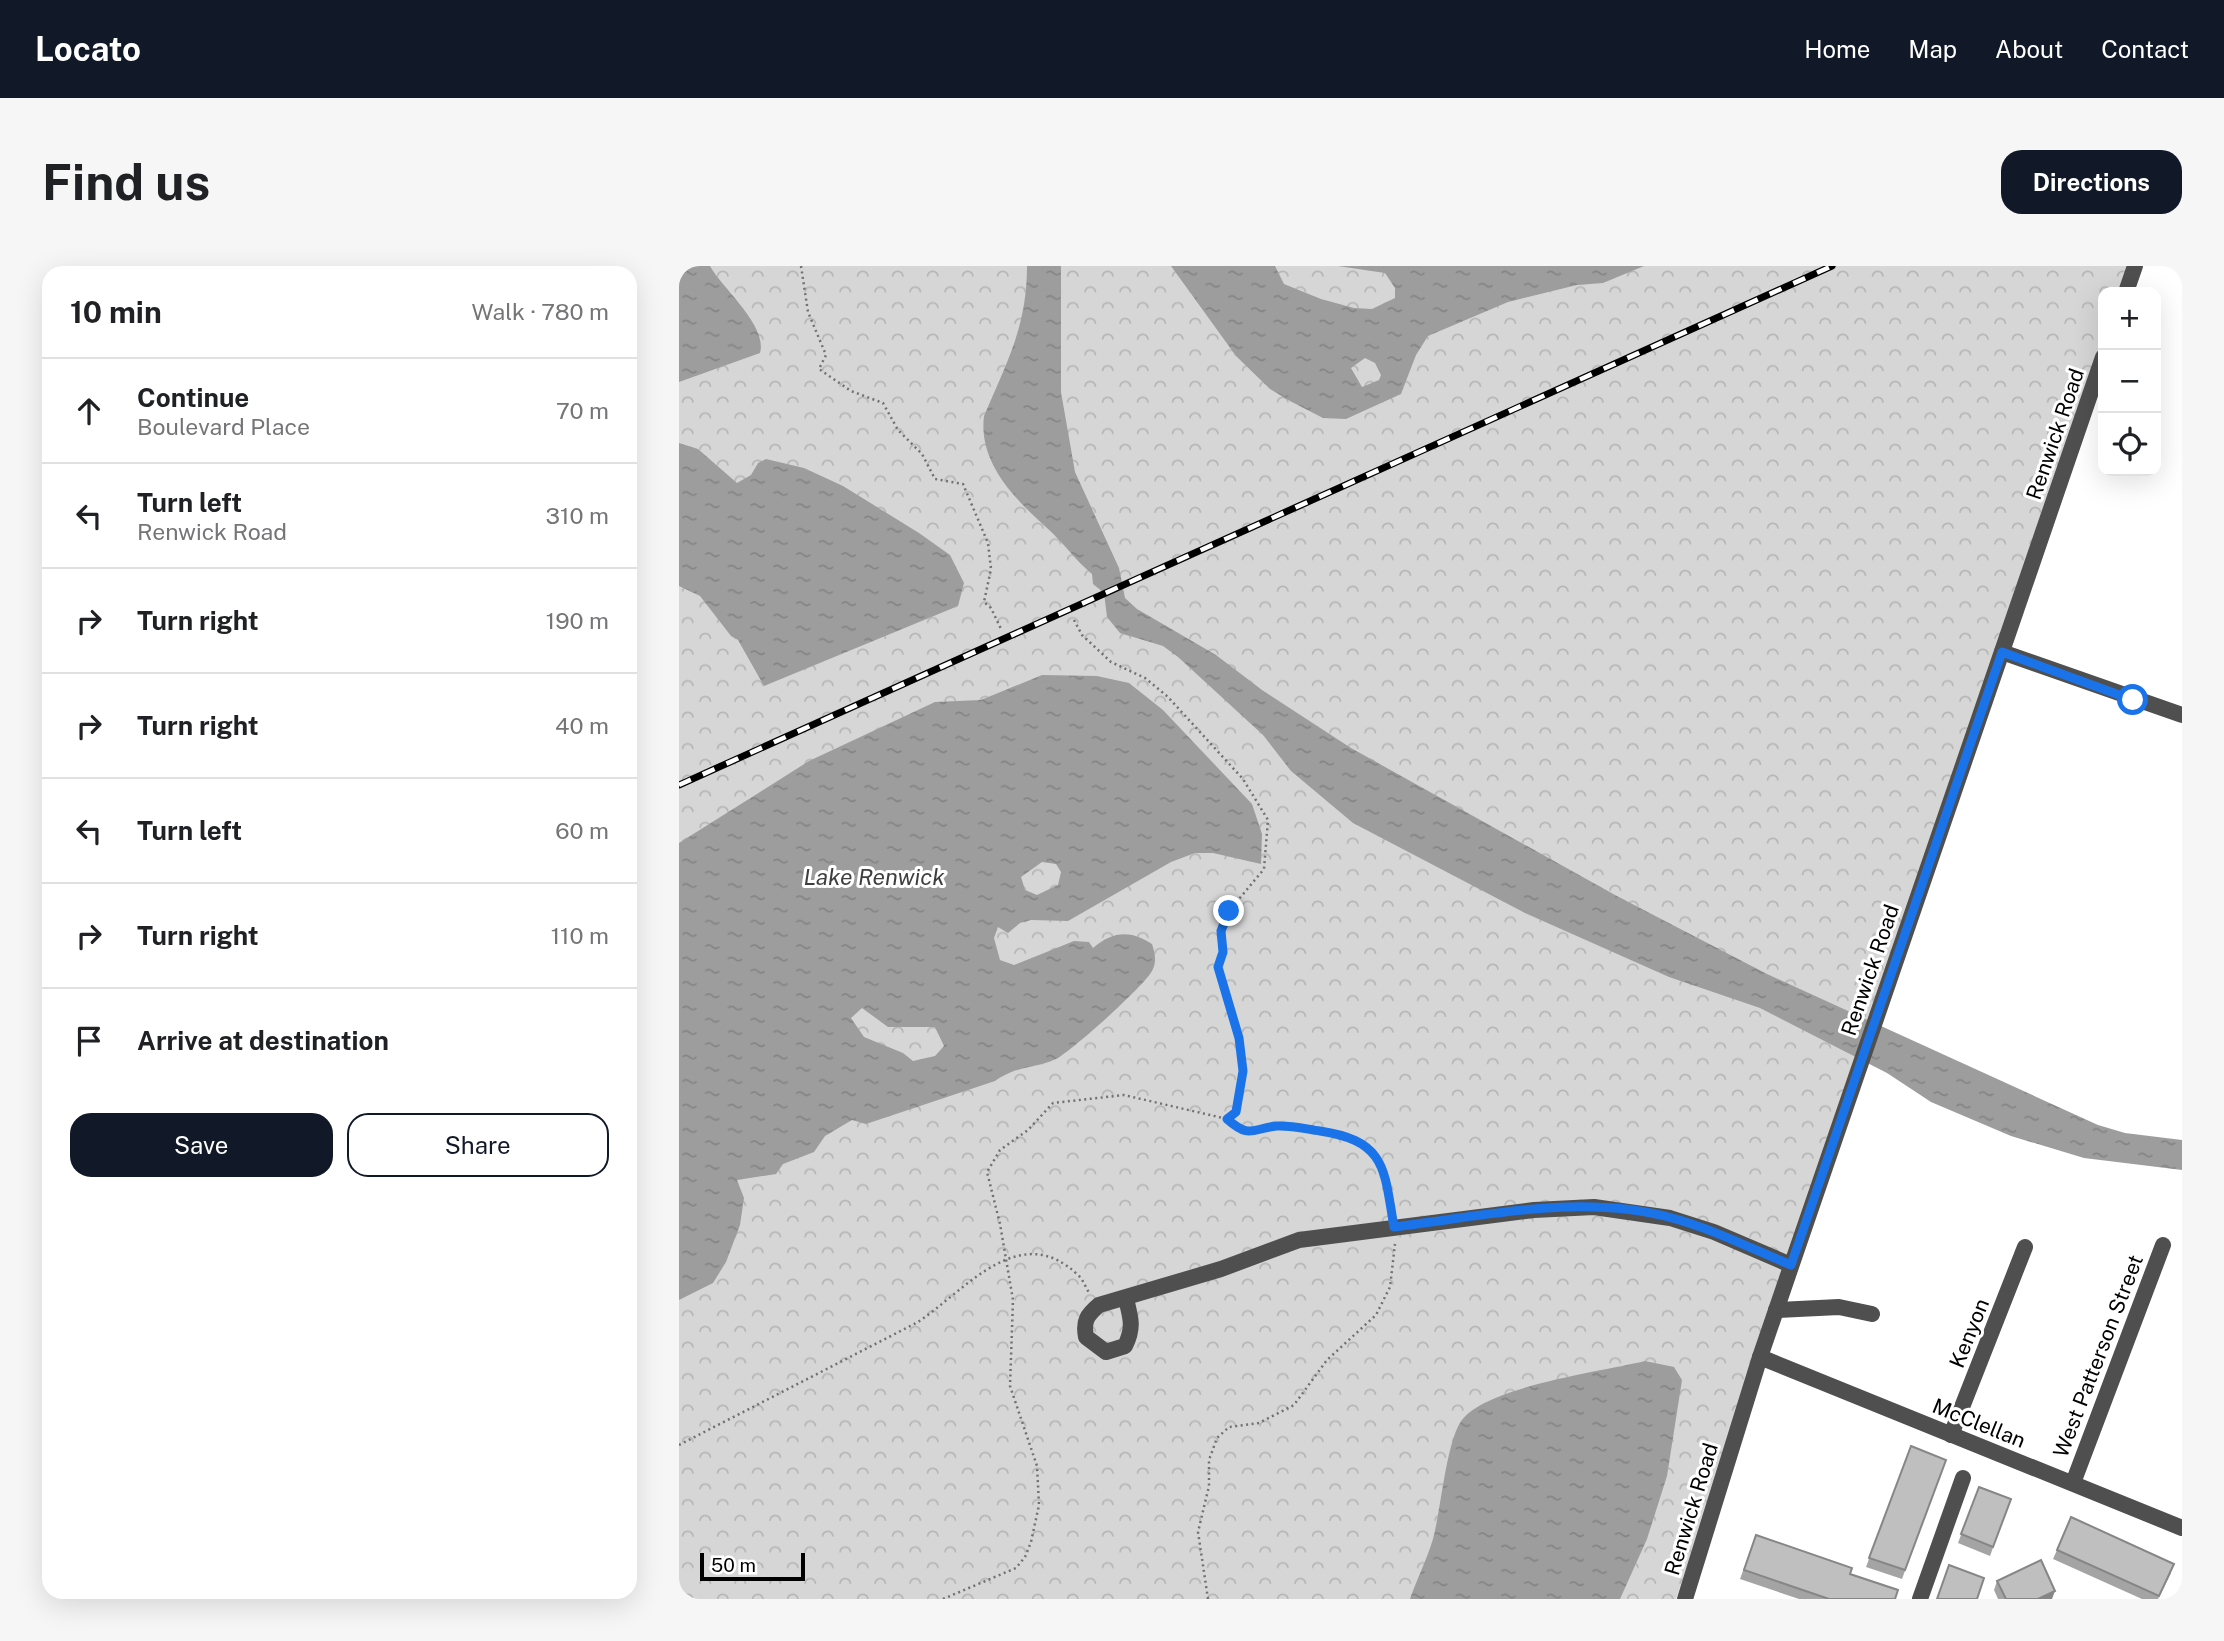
<!DOCTYPE html>
<html lang="en">
<head>
<meta charset="utf-8">
<style>
  :root { --surface:#fff; --page:#f6f6f6; --text:#202124; --muted:#757577; --line:#e0e0e0; --accent:#111827 }
  body { margin:0; font-family:"Public Sans",sans-serif; background:var(--page); color:var(--text) }
  .controls { position:absolute; right:21px; top:21px; display:grid; overflow:hidden; border-radius:14px; box-shadow:0 7px 28px #0002 }
  .controls button { width:63px; height:63px; display:grid; place-items:center; padding:0; border:0; border-bottom:2px solid var(--line); background:var(--surface); color:var(--text); font:35px sans-serif }
  .scale { position:absolute; left:21px; bottom:18px; width:105px; box-sizing:border-box; padding-left:7px; border:4px solid #000; border-top:0; font-size:19px; line-height:24px; white-space:nowrap; color:#000; -webkit-text-stroke:5px #fff; paint-order:stroke }
  .stop { position:absolute; width:21px; height:21px; margin:-16px; border:5px solid #1a73e8; border-radius:50%; background:#fff }
  .stop.end { background:#1a73e8; border-color:#fff; box-shadow:0 2px 7px #0008 }
  .list { margin:0; padding:0; list-style:none }
  h2 { display:flex; justify-content:space-between; align-items:center; height:91px; margin:0; padding:0 28px; font-size:30px }
  h2 small { font-size:23px; font-weight:400; color:var(--muted) }
  .list li { display:grid; grid-template-columns:46px 1fr auto; gap:21px; align-items:center; box-sizing:border-box; height:105px; padding:0 28px; border-top:2px solid var(--line) }
  .list b { display:block; font-size:26px; white-space:nowrap }
  .list p { margin:0; font-size:23px; white-space:nowrap; color:var(--muted) }
  .list em { font-size:23px; font-style:normal; color:var(--muted) }
  .actions { display:flex; gap:14px; padding:21px 28px }
  .actions a { flex:1; padding:16px 0; border:2px solid var(--accent); border-radius:21px; text-align:center; font-size:24px; color:var(--accent) }
  .actions .main { background:var(--accent); color:#fff }
  .icon { flex:none; width:38px; height:38px; fill:none; stroke:currentColor; stroke-width:2; stroke-linecap:round; stroke-linejoin:round }
  .map { position:relative; flex:none; width:1503px; height:1333px; overflow:hidden; border-radius:21px }
  header { display:flex; align-items:center; gap:42px; box-sizing:border-box; height:98px; padding:0 35px; background:var(--accent); color:#fff }
  header strong { font-size:33px }
  nav { display:flex; gap:38px; margin-inline-start:auto; font-size:24px }
  .intro { display:flex; align-items:center; justify-content:space-between; box-sizing:border-box; height:168px; padding:0 42px }
  h1 { margin:0; font-size:49px }
  .button { padding:18px 32px; border-radius:21px; background:var(--accent); color:#fff; font-size:24px; font-weight:700 }
  main { display:flex; gap:42px; padding:0 42px }
  aside { flex:1; background:var(--surface); border-radius:21px; box-shadow:0 7px 28px #0002 }
  .map>svg:first-child { display:block }
  .forest { fill:url(#forest-crowns) }
  .water { fill:url(#water-ripples); fill-rule:evenodd }
  .lines { fill:none; stroke-linecap:round; stroke-linejoin:round }
  .path { stroke:#717171; stroke-width:2.5; stroke-dasharray:2 3.5; stroke-linecap:butt }
  .minor { stroke:#4f4f4f; stroke-width:16 }
  .rail-casing { stroke:#000; stroke-width:7 }
  .rail { stroke:#fff; stroke-width:4.5; stroke-dasharray:13; stroke-linecap:butt }
  .wall { fill:#a4a4a4 }
  .shaded-wall { fill:#868686 }
  .building { fill:#bfbfbf; stroke:#868686; stroke-width:2 }
  .route { stroke:#1a73e8; stroke-width:9 }
  .labels { text-anchor:middle; dominant-baseline:central; stroke-width:6; stroke-linejoin:round; paint-order:stroke }
  .street-label { font-size:21px; fill:#000; stroke:#fff }
  .water-label { font-size:23px; font-style:italic; fill:#3e3e3e; stroke:#fff }
</style>
</head>
<body>
<header>
<strong>Locato</strong>
<nav><a>Home</a><a>Map</a><a>About</a><a>Contact</a></nav>
</header>
<div class="intro"><h1>Find us</h1><a class="button">Directions</a></div>
<main>
<aside>
<h2>10 min<small>Walk · 780 m</small></h2>
<ul class="list">
<li><svg class="icon" aria-label="ahead" viewBox="0 0 24 24"><path d="M12 20V5M6 11l6-6 6 6"/></svg><div><b>Continue</b><p>Boulevard Place</p></div><em>70 m</em></li>
<li><svg class="icon" aria-label="left" viewBox="0 0 24 24"><path d="M17 20v-9H6M10 6l-5 5 5 5"/></svg><div><b>Turn left</b><p>Renwick Road</p></div><em>310 m</em></li>
<li><svg class="icon" aria-label="right" viewBox="0 0 24 24"><path d="M7 20v-9h11M14 6l5 5-5 5"/></svg><div><b>Turn right</b></div><em>190 m</em></li>
<li><svg class="icon" aria-label="right" viewBox="0 0 24 24"><path d="M7 20v-9h11M14 6l5 5-5 5"/></svg><div><b>Turn right</b></div><em>40 m</em></li>
<li><svg class="icon" aria-label="left" viewBox="0 0 24 24"><path d="M17 20v-9H6M10 6l-5 5 5 5"/></svg><div><b>Turn left</b></div><em>60 m</em></li>
<li><svg class="icon" aria-label="right" viewBox="0 0 24 24"><path d="M7 20v-9h11M14 6l5 5-5 5"/></svg><div><b>Turn right</b></div><em>110 m</em></li>
<li><svg class="icon" aria-label="arrive" viewBox="0 0 24 24"><path d="M6 21V4h12l-3 4 3 4H6"/></svg><div><b>Arrive at destination</b></div></li>
</ul>
<div class="actions"><a class="main">Save</a><a>Share</a></div>
</aside>
<div class="map">
<svg width="1503" height="1333" viewBox="0 0 1503 1333">
  <defs>
    <pattern id="forest-crowns" width="20" height="18" patternUnits="userSpaceOnUse" patternTransform="scale(1.75)"><rect width="20" height="18" fill="#d6d6d6"/><path d="M2 6a3 3 0 1 1 6 0M12 15a3 3 0 1 1 6 0" fill="none" stroke="#b6b6b6"/></pattern>
    <pattern id="water-ripples" width="26" height="14" patternUnits="userSpaceOnUse" patternTransform="scale(1.75)"><rect width="26" height="14" fill="#9d9d9d"/><path d="M2 4q2-2 4 0t4 0M15 11q2-2 4 0t4 0" fill="none" stroke="#858585"/></pattern>
  </defs>
  <rect width="100%" height="100%" fill="#fff"/>
  <!-- forest -->
  <polygon class="forest" points="0,0 1457,0 1448,26 1424,26 1424,94 997,1333 0,1333"/>
  <!-- water -->
  <g class="water">
    <path d="M0,0H31C43,22 89,60 81,87L0,116Z"/>
    <path d="M348,0H382V126L396,206L440,302L446,332L458,343L537,389L583,424L672,482L936,629L1088,708L1419,859L1446,867L1503,874V904L1405,892L1332,870L1252,836L1208,807L1081,742L990,711L846,647L674,557L612,505L584,469L499,391L484,380L441,367L428,351L425,327L414,318L413,308C396,294 384,276 368,262C337,234 299,197 305,150C328,96 348,60 348,0Z"/>
    <path d="M492,0H596L605,18L642,33L675,42L693,43L716,32V22L706,7L659,0H965L924,17L898,19L829,36L749,70L737,89L722,128L667,153L644,152L611,135L591,123L557,90ZM686,92L696,97L702,109L700,114L683,121L672,102Z"/>
    <polygon points="0,177 19,183 58,217 72,209 79,197 87,193 125,202 164,220 240,267 271,289 285,317 279,340 85,420 59,374 52,370 21,330 0,320"/>
    <path d="M363,409L418,410L450,417L484,444L573,538L583,568L582,598L534,587H516L492,596L389,655L352,654L341,657L329,667L319,661L315,672L321,694L335,699L395,675L410,676L414,682C434,665 451,664 473,678C476,687 478,696 473,705C465,720 394,784 377,793C355,803 339,799 316,815L187,858L173,854L146,870L135,886L104,898L97,908L58,914L65,932L61,959L47,996L34,1017L0,1034V577L130,495L256,436L302,434ZM363,596L377,598L382,606L379,619L358,629L346,624L342,611ZM183,742L209,761H256L265,780L256,790L234,795L224,787L185,771L172,752Z"/>
    <path d="M966,1095L995,1101L1003,1114L988,1210L968,1273L941,1333H731C738,1313 748,1293 754,1273C762,1243 767,1180 781,1157C801,1121 926,1105 966,1095Z"/>
  </g>
  <g class="lines">
    <!-- path -->
    <g class="path">
      <polyline points="122,0 129,46 147,89 140,103 172,125 204,137 219,164 243,188 256,213 284,218 309,277 312,303 305,336 312,342 323,365"/>
      <polyline points="395,354 403,369 432,396 466,412 489,431 564,513 589,554 585,603 550,645 543,665 544,686 539,701 560,772 564,805 557,846 548,853"/>
      <path d="M0,1179L239,1056C287,1024 341,952 400,1010C405,1015 407,1023 411,1028"/>
      <path d="M264,1333L337,1302L346,1291L352,1276L360,1239L358,1200L331,1120L334,1034L321,958L308,906L321,884L349,864L374,837L445,829L548,853L569,867C602,859 668,858 694,885C708,900 709,927 713,947"/>
      <polyline points="529,1333 519,1266 530,1220 530,1194 538,1172 550,1161 580,1157 615,1139 648,1094 697,1049 711,1021 716,978"/>
    </g>
    <!-- minor -->
    <g class="minor">
      <polyline points="1447,26 1456,0"/>
      <polyline points="1323,386 1503,449"/>
      <path d="M447,1033C452,1052 455,1062 446,1080L427,1086L407,1071C404,1055 408,1049 420,1039L542,1003L620,974L855,944L915,941L991,952L1035,966L1112,999"/>
      <polyline points="1097,1044 1160,1041 1193,1048"/>
      <polyline points="1081,1091 1503,1262"/>
      <polyline points="1272,1169 1346,981"/>
      <polyline points="1394,1217 1484,979"/>
      <polyline points="1006,1333 1081,1091 1424,91"/>
      <polyline points="1241,1333 1284,1212"/>
    </g>
    <defs>
      <polyline id="rail" points="0,519 1153,0"/>
    </defs>
    <!-- rail casing -->
    <use href="#rail" class="rail-casing"/>
    <!-- rail -->
    <use href="#rail" class="rail"/>
  </g>
  <!-- wall -->
  <g class="wall">
    <polygon points="1232,1180 1267,1194 1223,1313 1187,1301"/>
    <polygon points="1300,1221 1332,1233 1311,1290 1279,1277"/>
    <polygon points="1077,1269 1171,1308 1216,1333 1120,1333 1061,1313"/>
    <polygon points="1378,1284 1492,1307 1479,1333 1463,1333 1374,1293"/>
    <polygon points="1318,1315 1373,1333 1319,1333 1315,1324"/>
  </g>
  <!-- shaded-wall -->
  <polygon class="shaded-wall" points="1376,1325 1373,1333 1359,1333"/>
  <!-- building -->
  <g class="building">
    <polygon points="1232,1180 1267,1194 1226,1304 1190,1292"/>
    <polygon points="1300,1221 1332,1233 1314,1281 1282,1268"/>
    <polygon points="1392,1251 1495,1298 1480,1330 1378,1284"/>
    <polygon points="1077,1269 1173,1302 1171,1308 1219,1324 1216,1333 1150,1333 1065,1304"/>
    <polygon points="1362,1294 1376,1325 1359,1333 1327,1333 1318,1315"/>
    <polygon points="1270,1299 1305,1312 1298,1333 1258,1333"/>
  </g>
  <g class="lines">
    <!-- route -->
    <path class="route" d="M550,645L542,665L544,686L539,701L560,772L564,805L557,846L548,853C571,873 572,863 597,860C612,859 627,863 641,865C708,875 705,904 715,961C805,950 903,927 993,952C1034,963 1073,983 1112,999L1323,386L1454,434"/>
  </g>
  <g class="labels">
    <!-- street labels -->
    <g class="street-label">
      <text transform="translate(1376 168) rotate(-71)">Renwick Road</text>
      <text transform="translate(1191 704) rotate(-71)">Renwick Road</text>
      <text transform="translate(1290 1067) rotate(-68)">Kenyon</text>
      <text transform="translate(1419 1090) rotate(-69)">West Patterson Street</text>
      <text transform="translate(1300 1157) rotate(22)">McClellan</text>
      <text transform="translate(1012 1243) rotate(-73)">Renwick Road</text>
    </g>
    <!-- water labels -->
    <g class="water-label">
      <text x="195" y="610">Lake Renwick</text>
    </g>
  </g>
</svg>
<div class="controls">
<button>+</button>
<button>−</button>
<button><svg class="icon" aria-label="locate" viewBox="0 0 24 24"><circle cx="12" cy="12" r="6"/><path d="M12 2v4M12 18v4M2 12h4M18 12h4"/></svg></button>
</div>
<div class="scale">50 m</div>
<div class="stop" style="left:1454px;top:434px"></div>
<div class="stop end" style="left:550px;top:645px"></div>
</div>
</main>
</body>
</html>
